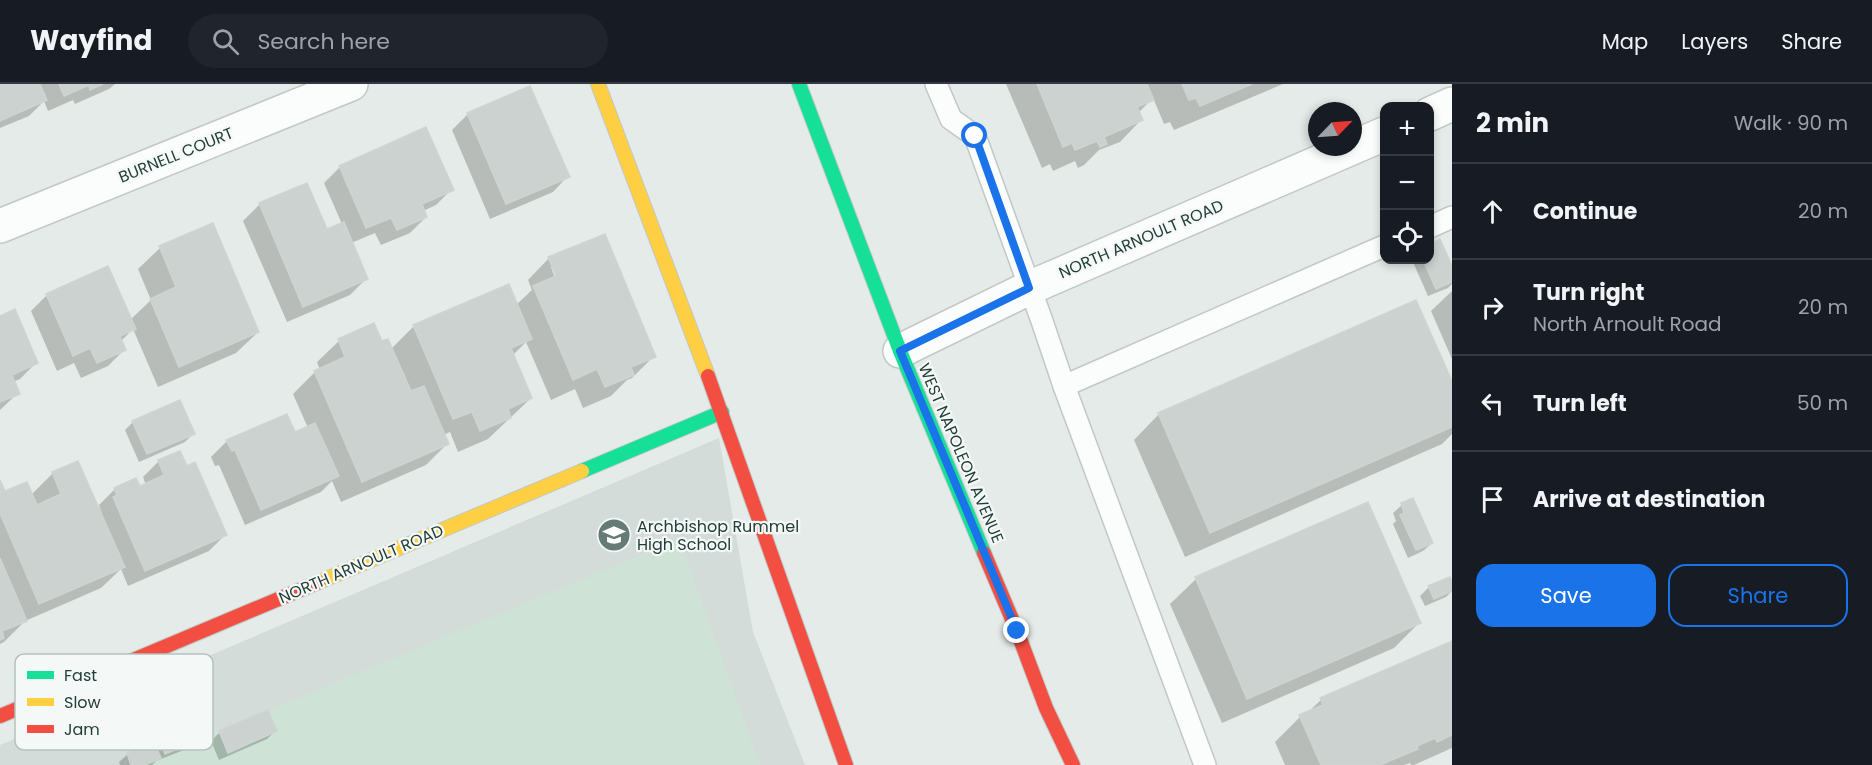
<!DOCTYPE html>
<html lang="en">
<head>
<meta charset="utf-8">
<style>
  :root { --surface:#171b24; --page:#20242c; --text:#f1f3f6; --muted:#9ea1a6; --line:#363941; --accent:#1a73e8 }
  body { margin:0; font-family:Poppins,sans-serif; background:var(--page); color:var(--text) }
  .controls { position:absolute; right:18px; top:18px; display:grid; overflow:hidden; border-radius:12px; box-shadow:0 3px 9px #0003 }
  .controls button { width:54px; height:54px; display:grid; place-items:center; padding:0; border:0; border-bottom:2px solid var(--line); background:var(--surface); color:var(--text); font:30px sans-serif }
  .compass { position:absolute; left:1308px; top:18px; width:54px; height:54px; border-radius:50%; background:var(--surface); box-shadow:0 3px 9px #0003; rotate:65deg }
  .stop { position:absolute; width:18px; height:18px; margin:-14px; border:4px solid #1a73e8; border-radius:50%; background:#fff }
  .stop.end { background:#1a73e8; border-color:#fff; box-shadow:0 2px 6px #0008 }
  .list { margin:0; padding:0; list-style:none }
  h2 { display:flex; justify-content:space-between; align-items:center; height:78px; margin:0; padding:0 24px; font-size:26px }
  h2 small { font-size:20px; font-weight:400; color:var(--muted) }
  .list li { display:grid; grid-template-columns:39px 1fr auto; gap:18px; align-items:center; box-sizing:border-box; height:96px; padding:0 24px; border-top:2px solid var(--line) }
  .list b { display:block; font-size:22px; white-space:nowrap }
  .list p { margin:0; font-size:20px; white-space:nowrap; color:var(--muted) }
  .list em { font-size:20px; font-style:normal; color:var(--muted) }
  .actions { display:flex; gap:12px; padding:18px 24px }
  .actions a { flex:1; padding:14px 0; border:2px solid var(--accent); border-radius:18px; text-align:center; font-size:21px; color:var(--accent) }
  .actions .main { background:var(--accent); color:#fff }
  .icon { flex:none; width:33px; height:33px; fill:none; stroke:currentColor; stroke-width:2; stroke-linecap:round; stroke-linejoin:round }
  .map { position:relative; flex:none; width:1452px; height:681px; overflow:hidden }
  header { display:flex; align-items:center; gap:36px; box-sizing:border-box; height:84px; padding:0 30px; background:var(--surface); border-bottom:2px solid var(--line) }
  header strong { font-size:28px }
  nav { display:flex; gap:33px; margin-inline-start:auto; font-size:21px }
  .search { width:420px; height:54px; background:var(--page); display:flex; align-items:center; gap:15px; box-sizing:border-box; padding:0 21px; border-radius:33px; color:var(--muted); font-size:22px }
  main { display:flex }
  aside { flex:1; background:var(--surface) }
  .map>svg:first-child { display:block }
  .built { fill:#d3dcd8 }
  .green { fill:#cee3d6 }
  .shadow { fill:#0003; fill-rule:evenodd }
  .building { fill:#ccd2d0; stroke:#ced4d1; stroke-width:1.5 }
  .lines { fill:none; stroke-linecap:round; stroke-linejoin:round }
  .lane-casing { stroke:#c2c8c6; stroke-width:24 }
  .street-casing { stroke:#c2c8c6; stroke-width:36 }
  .fast-casing { stroke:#c1c8c6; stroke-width:16 }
  .slow-casing { stroke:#c1c8c6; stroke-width:16 }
  .jam-casing { stroke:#c1c8c6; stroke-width:16 }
  .lane { stroke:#fbfcfc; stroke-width:21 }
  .street { stroke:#fbfcfc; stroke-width:33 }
  .fast { stroke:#16e098; stroke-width:14 }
  .slow { stroke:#ffcf43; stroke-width:14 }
  .jam { stroke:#f24e42; stroke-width:14 }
  .route { stroke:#1a73e8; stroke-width:8 }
  .labels { text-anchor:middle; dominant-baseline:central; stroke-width:4.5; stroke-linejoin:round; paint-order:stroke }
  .street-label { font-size:16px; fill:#233e39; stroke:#f4f9f7 }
  .poi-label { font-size:16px; fill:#233e39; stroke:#f4f9f7; text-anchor:start }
  .key { fill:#f4f9f7; stroke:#b5c1be; stroke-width:1.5 }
  .key-label { font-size:16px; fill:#233e39 }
</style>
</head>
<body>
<header>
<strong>Wayfind</strong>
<div class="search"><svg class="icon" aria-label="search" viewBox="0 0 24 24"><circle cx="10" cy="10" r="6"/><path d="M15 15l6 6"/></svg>Search here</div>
<nav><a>Map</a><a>Layers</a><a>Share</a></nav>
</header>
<main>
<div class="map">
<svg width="1452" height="681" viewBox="0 0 1452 681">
  <rect width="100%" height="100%" fill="#e5ebe8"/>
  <!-- built -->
  <polygon class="built" points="719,354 753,548 805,681 0,681 0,661"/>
  <!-- green -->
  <polygon class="green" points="679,455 760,681 139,681"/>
  <!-- shadow -->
  <g class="shadow">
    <polygon points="0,0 115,0 109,5 75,20 73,16 48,27 44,17 29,32 0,44"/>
    <polygon points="1006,0 1283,0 1174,46 1170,38 1164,40 1153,14 1138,29 1141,36 1120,58 1099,66 1084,81 1078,84 1075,77 1053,87 1050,80 1042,84"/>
    <polygon points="468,30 568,92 553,108 490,135 452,46"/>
    <polygon points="340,83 452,105 436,121 423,127 426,133 410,149 381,161 375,149 351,159 366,195 350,211 287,238 243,137 259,121 306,101 326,147 342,140 324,99"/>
    <polygon points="212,141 258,248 236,269 158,303 133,245 121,257 124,266 108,282 81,294 74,279 57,287 31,227 47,211 130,236 151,216 138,185 160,164"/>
    <polygon points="1439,157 1452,186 1452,200 1448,204 1428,212 1412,176 1430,176 1430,161"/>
    <path d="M549,174L654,272L632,294L627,296L611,312L583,324L575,305L551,316L526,258L512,272L531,314L488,355L458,368L450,348L443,351L447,360L426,381L341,418L332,397L321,408L245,441L219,381L215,382L211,373L227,357L294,350L308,344L293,310L315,288L320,286L317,278L339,257L374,241L381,259L391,265L414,242L516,221L532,206L528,196ZM551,183H554L560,199L557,200Z"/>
    <polygon points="1452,207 1452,275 1431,227"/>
    <polygon points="0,234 36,279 20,295 13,298 18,309 0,326"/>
    <polygon points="1452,301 1452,350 1442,360 1185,473 1134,356 1159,330"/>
    <polygon points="133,338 193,350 185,358 139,378 125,346"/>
    <polygon points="159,377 225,451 209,467 128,502 121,485 101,504 25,537 4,558 0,560 0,399 4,409 31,411 53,389 100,431 102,430 99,421 115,405 139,404 146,401 143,393"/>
    <polygon points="1368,420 1419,539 1394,564 1222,639 1170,520 1196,495"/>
    <polygon points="1402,421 1432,459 1423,467 1408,474 1393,440 1396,437 1393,429"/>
    <polygon points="1449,495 1452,501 1452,507 1446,513 1425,522 1420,512 1428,504"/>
    <polygon points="1452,559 1452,664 1414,681 1411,681 1410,679 1404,681 1285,681 1275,658 1300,633 1306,630 1321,616"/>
    <polygon points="267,628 275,647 267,655 219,676 211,657 219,649"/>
    <polygon points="187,644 193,658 184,666 156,677 152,681 120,681 119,678 128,670 154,661 159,655"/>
  </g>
  <!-- building -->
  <g class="building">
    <polygon points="0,0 40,0 47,16 0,37"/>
    <polygon points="59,0 103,0 90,6 89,1 64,12"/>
    <polygon points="1037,0 1147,0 1154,16 1137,23 1143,36 1104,53 1107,60 1100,63 1097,57 1075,66 1072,59 1063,63"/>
    <polygon points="1182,0 1252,0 1200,22 1196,14 1189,16"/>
    <polygon points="530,2 570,93 506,120 467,29"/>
    <polygon points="426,43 454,106 422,120 427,133 397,146 391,134 366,144 339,82"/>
    <polygon points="307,99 327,145 344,138 368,195 303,223 259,119"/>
    <polygon points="213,139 259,248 179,283 150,215 176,203 159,162"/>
    <polygon points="605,150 656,273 631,283 634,291 605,303 597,285 573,296 533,202 556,192 548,173"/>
    <polygon points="1440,155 1452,182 1452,198 1436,205 1423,176 1430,176 1430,160"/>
    <polygon points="108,182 136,245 120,252 126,266 97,279 90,264 73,272 46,210"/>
    <polygon points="509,200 532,255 511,264 532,314 508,325 511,334 480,347 472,328 453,335 413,241"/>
    <polygon points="1416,216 1452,297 1452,343 1210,449 1158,329"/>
    <polygon points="15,225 38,279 12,291 20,310 0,318 0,232"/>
    <polygon points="374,239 382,257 388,255 411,307 424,302 449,360 362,398 314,287 345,273 338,255"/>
    <polygon points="180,316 195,350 147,370 132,337"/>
    <polygon points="287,330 295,348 315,339 339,392 261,426 235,366 232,367 226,356"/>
    <polygon points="180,367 187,382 195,378 227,451 145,487 113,413 117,411 114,404 136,394 140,402 164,391 158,376"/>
    <polygon points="78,377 125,483 39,520 0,429 0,396 5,407 27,398 37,421 61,410 52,388"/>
    <polygon points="1413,414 1433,459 1416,466 1400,431 1404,429 1401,419"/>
    <polygon points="1368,418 1421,539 1247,615 1195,493"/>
    <polygon points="0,474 27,537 2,547 4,554 0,556"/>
    <polygon points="1450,493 1452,497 1452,507 1434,515 1428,502"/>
    <polygon points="1452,557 1452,651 1437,658 1435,654 1417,662 1418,665 1380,681 1321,681 1299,631 1323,621 1320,614"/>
    <polygon points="268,626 277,647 228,669 219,647"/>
    <polygon points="188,642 194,658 165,670 159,654"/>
    <polygon points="154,658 161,674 145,681 131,681 127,669"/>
  </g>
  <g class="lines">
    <defs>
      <g id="lane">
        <polyline points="936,0 951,35 975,52 1042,237 1064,302 1384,162"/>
        <polyline points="1430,143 1452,133"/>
        <polyline points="1064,302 1205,681"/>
      </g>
      <g id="street">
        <polyline points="1430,30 1452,20"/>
        <polyline points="0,142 351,0"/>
        <polyline points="900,267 1029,204 1384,50"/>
      </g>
      <g id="fast">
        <polyline points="799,0 900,267 984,469"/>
        <polyline points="582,387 722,328"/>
      </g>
      <g id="slow">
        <polyline points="598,0 708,292"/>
        <polyline points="319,498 582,387"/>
      </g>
      <g id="jam">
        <polyline points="708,292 846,681"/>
        <polyline points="984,469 1017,547 1046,624 1073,681"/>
        <polyline points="0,632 319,498"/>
      </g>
    </defs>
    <!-- lane casing -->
    <use href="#lane" class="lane-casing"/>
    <!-- street casing -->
    <use href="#street" class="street-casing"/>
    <!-- fast casing -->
    <use href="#fast" class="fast-casing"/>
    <!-- slow casing -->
    <use href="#slow" class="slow-casing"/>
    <!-- jam casing -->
    <use href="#jam" class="jam-casing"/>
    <!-- lane -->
    <use href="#lane" class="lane"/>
    <!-- street -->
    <use href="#street" class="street"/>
    <!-- fast -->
    <use href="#fast" class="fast"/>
    <!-- slow -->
    <use href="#slow" class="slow"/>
    <!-- jam -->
    <use href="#jam" class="jam"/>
  </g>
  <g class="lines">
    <!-- route -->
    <polyline class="route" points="975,52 1029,204 900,267 1017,547"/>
  </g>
  <!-- icons -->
  <defs>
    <symbol id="school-disc" viewBox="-11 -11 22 22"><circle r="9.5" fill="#677b76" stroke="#f4f9f7"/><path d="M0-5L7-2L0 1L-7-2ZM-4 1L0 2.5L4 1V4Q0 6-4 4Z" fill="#fff"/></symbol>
  </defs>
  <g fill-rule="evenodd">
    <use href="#school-disc" x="595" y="432" width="38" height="38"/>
  </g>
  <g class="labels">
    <!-- street labels -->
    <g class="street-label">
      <text transform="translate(176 71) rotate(-22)">BURNELL COURT</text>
      <text transform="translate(1141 155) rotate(-23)">NORTH ARNOULT ROAD</text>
      <text transform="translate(961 369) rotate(67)">WEST NAPOLEON AVENUE</text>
      <text transform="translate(361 480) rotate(-23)">NORTH ARNOULT ROAD</text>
    </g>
    <!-- poi labels -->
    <g class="poi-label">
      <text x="637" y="442">Archbishop Rummel<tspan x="637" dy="18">High School</tspan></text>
    </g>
  </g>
  <!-- legend -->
  <rect x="15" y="570" width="198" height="96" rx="9" class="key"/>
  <rect x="27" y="587" width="27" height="8" fill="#16e098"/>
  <rect x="27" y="614" width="27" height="8" fill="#ffcf43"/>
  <rect x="27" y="641" width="27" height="8" fill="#f24e42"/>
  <g class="key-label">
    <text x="64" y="597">Fast</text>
    <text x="64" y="624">Slow</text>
    <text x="64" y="651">Jam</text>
  </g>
</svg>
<div class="controls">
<button>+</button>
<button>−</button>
<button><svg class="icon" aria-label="locate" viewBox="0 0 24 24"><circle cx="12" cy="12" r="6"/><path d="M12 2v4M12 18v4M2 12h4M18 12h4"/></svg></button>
</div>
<svg class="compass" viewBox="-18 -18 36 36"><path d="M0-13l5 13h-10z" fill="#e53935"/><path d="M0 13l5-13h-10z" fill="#9ea1a6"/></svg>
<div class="stop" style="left:975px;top:52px"></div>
<div class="stop end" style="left:1017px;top:547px"></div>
</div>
<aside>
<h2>2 min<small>Walk · 90 m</small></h2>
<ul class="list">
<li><svg class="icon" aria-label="ahead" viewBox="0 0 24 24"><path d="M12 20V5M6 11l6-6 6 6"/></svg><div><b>Continue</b></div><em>20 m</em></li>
<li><svg class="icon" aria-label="right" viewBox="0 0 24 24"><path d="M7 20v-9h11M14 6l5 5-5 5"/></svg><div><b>Turn right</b><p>North Arnoult Road</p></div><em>20 m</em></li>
<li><svg class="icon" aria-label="left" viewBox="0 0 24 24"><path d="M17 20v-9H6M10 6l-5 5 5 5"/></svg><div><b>Turn left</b></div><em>50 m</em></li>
<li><svg class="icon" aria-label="arrive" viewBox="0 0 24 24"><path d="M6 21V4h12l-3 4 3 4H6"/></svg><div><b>Arrive at destination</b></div></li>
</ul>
<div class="actions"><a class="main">Save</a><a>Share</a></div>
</aside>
</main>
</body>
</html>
